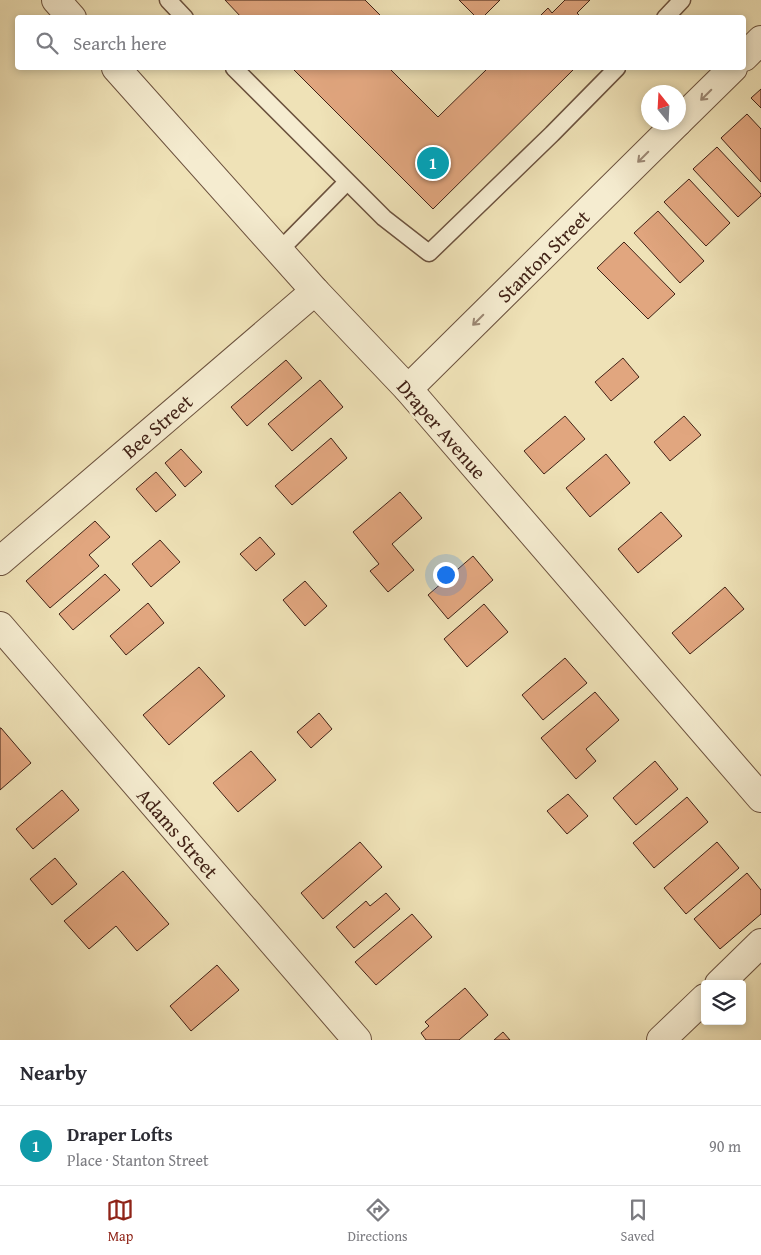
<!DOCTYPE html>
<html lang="en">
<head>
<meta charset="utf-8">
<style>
  :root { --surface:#fff; --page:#f7f7f7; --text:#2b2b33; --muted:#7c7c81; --line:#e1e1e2; --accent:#8f2418 }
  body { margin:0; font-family:"Gentium Book Plus",serif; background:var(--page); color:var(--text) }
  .controls { position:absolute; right:15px; bottom:15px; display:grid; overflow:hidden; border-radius:5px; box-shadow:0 2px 8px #0003 }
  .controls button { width:45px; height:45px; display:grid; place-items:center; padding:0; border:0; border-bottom:1px solid var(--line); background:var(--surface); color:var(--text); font:25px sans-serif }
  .compass { position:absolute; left:641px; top:85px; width:45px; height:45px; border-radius:50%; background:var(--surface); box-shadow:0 2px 8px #0003; rotate:342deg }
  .you { position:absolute; left:445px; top:574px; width:18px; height:18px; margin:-12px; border:4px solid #fff; border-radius:50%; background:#1a73e8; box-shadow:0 0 0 8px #1a73e833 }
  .badge { display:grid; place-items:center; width:32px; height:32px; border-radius:50%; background:var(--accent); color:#fff; font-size:16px; font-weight:700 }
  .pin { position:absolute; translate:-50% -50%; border:2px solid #fff; box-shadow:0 1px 5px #0006 }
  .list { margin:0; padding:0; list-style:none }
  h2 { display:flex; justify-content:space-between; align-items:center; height:65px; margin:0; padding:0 20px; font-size:21px }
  h2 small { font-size:16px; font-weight:400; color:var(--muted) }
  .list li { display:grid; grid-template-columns:32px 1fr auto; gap:15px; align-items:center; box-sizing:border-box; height:80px; padding:0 20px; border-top:1px solid var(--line) }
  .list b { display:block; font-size:19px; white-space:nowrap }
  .list p { margin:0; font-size:16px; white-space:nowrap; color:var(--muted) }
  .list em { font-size:16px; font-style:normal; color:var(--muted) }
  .icon { flex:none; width:28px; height:28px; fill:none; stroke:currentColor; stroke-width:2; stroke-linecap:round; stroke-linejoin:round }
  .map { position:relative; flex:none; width:761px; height:1040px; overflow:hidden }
  .search { position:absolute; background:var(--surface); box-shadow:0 2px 8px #0003; left:15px; right:15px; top:15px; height:55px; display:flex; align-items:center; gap:12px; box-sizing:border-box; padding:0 18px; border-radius:5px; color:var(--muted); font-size:19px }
  .sheet { height:145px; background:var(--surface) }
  nav { display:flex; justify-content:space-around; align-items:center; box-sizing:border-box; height:70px; border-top:1px solid var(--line); background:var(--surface); font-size:14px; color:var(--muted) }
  nav a { display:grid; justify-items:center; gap:2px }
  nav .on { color:var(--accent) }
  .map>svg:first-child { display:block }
  .building { fill:#e1a67f; stroke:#412216 }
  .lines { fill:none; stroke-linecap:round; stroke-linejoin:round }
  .service-casing { stroke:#6c523e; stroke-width:19 }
  .minor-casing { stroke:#6c523e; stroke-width:30 }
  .service { stroke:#f5ecd0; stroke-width:16 }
  .minor { stroke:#f5ecd0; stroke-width:28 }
  .oneway { stroke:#9b8773 }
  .labels { text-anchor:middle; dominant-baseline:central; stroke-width:5; stroke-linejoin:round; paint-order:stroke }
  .street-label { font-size:20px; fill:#412216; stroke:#f5ecd0 }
</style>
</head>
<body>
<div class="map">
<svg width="761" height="1040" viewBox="0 0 761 1040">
  <rect width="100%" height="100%" fill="#efe2b7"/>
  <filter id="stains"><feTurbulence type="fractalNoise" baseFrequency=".004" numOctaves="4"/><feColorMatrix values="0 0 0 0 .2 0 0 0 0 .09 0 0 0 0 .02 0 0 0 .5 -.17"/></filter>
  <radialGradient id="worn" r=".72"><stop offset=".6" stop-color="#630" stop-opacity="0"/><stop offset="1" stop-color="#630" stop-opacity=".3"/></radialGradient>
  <!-- building -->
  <g class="building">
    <polygon points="225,0 365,0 383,18 242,18"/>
    <polygon points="459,0 500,0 482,18 477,18"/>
    <polygon points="565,0 590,0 577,13 582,18 538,18 548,8 552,13"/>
    <polygon points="292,68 389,68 438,117 488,68 575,68 433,209"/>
    <polygon points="761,89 761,108 751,98"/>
    <polygon points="747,114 761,129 761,182 721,138"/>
    <polygon points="717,147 761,194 761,196 738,217 693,169"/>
    <polygon points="689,179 730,223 706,246 664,202"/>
    <polygon points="658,211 704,261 680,283 634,233"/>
    <polygon points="624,242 675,294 648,319 597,268"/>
    <polygon points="623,358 639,377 611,401 595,382"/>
    <polygon points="286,360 302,378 247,426 231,407"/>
    <polygon points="320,380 343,407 292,451 268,424"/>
    <polygon points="565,416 585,439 544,474 524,451"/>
    <polygon points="684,416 701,435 670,461 654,442"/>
    <polygon points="331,438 347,458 292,505 275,486"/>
    <polygon points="181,449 202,472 185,487 165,463"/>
    <polygon points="606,454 630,483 590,517 566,488"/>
    <polygon points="156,472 176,495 156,512 136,489"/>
    <polygon points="400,492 422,518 392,544 414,570 388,592 370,571 379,564 353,532"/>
    <polygon points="661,512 682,536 638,573 618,549"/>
    <polygon points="95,521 110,537 89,555 99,566 50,608 26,581"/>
    <polygon points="260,537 275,554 256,571 240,554"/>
    <polygon points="160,540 180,562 151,587 132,564"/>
    <polygon points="473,556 493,580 448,619 428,595"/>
    <polygon points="105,574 120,590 73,630 59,614"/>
    <polygon points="305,581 327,606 305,626 283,600"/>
    <polygon points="725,587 744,609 690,654 672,633"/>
    <polygon points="148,603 164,623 126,655 110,636"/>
    <polygon points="484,604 508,632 467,667 444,639"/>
    <polygon points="565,658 587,683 543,720 522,695"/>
    <polygon points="199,667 225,696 169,745 143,715"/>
    <polygon points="595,692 619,720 586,749 596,761 576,779 541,738"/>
    <polygon points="319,713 332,729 311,748 297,732"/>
    <polygon points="0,728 1,728 31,763 0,790"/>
    <polygon points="251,751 276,780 238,812 213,783"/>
    <polygon points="655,761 678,789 636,825 613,798"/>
    <polygon points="62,790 79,810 33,849 16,829"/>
    <polygon points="568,794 588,816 567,834 547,811"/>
    <polygon points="687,797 708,822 654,868 633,843"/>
    <polygon points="360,842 382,867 323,919 301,893"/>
    <polygon points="717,842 739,868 686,914 664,888"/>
    <polygon points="55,858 77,884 52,905 30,879"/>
    <polygon points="123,871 169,924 137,951 116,926 89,949 64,921"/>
    <polygon points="747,873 761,890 761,914 720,949 694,919"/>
    <polygon points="386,893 400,909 354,948 336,927 366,901 370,906"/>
    <polygon points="412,914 432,937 376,985 355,962"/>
    <polygon points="217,965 239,990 191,1031 170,1006"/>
    <polygon points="465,988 488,1015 459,1040 426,1040 421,1033 429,1026 425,1022"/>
    <polygon points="503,1032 510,1040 494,1040"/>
  </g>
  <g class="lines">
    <defs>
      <g id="service">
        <polyline points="168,0 185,18"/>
        <polyline points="665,18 682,0"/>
        <polyline points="234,68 384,218 429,253 552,134 617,68"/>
        <polyline points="279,251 347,182"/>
      </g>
      <g id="minor">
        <polyline points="56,0 72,18"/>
        <polyline points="744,57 761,40"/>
        <polyline points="116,68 315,291 408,389 761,798"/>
        <polyline points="678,122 733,68"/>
        <polyline points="408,389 678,122"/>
        <polyline points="0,561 315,291"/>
        <polyline points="0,626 357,1040"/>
        <polyline points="719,984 761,943"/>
        <polyline points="661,1040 705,998"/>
      </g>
    </defs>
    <!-- service casing -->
    <use href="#service" class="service-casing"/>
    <!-- minor casing -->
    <use href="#minor" class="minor-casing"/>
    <!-- service -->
    <use href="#service" class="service"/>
    <!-- minor -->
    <use href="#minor" class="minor"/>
  </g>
  <!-- one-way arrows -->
  <defs><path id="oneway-shaft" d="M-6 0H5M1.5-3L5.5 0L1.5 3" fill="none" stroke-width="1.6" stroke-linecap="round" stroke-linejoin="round" transform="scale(1.25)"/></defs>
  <g class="oneway">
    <use href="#oneway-shaft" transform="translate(706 95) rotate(135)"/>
    <use href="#oneway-shaft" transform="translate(643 157) rotate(135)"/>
    <use href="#oneway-shaft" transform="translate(478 320) rotate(135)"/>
  </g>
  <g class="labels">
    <!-- street labels -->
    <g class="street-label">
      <text transform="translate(543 256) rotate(-45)">Stanton Street</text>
      <text transform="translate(157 426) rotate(-41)">Bee Street</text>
      <text transform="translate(442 429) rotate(49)">Draper Avenue</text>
      <text transform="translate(178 833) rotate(49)">Adams Street</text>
    </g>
  </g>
  <rect width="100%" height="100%" filter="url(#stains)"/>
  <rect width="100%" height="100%" fill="url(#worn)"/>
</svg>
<div class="controls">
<button><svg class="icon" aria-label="layers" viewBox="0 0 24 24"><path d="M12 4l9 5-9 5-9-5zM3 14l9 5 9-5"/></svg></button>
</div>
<svg class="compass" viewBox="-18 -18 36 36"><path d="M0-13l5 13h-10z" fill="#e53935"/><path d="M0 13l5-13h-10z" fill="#7c7c81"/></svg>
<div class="you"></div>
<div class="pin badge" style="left:433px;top:163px;background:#0f9aa8">1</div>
<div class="search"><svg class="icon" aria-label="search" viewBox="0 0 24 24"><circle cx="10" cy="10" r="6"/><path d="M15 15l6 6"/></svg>Search here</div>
</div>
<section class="sheet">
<h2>Nearby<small></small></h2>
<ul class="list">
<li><span class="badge" style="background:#0f9aa8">1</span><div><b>Draper Lofts</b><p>Place · Stanton Street</p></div><em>90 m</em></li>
</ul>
</section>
<nav>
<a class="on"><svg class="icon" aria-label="map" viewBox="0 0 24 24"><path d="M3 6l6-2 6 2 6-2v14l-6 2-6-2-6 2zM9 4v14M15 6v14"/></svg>Map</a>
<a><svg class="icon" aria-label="directions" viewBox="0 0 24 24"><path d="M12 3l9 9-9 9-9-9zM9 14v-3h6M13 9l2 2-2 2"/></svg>Directions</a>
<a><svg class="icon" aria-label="saved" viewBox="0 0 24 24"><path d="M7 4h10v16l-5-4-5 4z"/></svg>Saved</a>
</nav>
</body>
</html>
